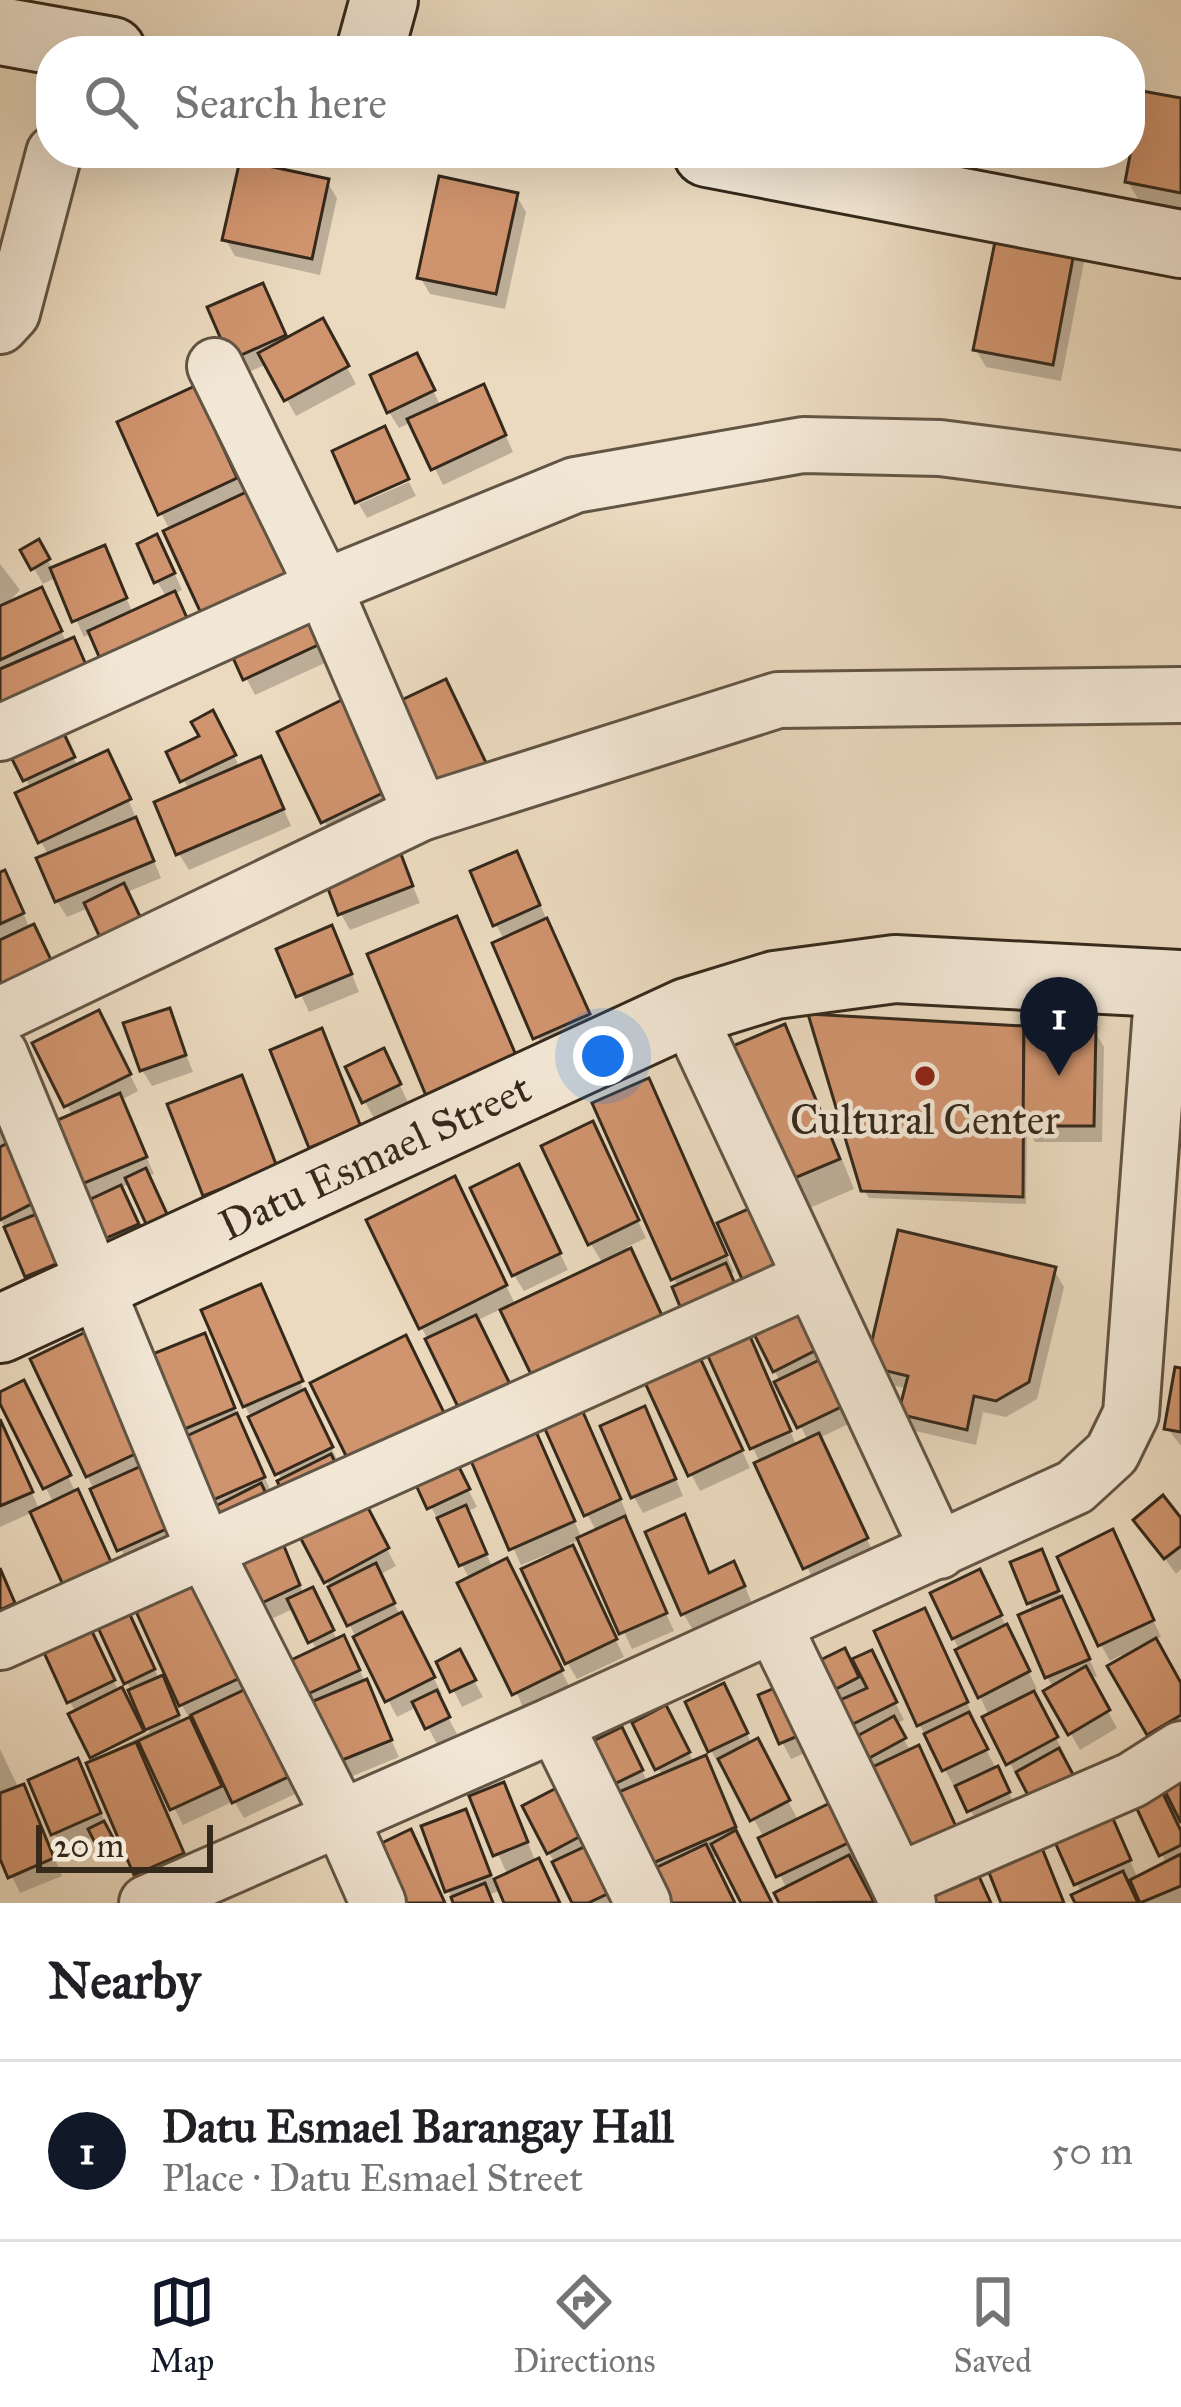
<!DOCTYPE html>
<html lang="en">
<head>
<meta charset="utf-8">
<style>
  :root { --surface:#fff; --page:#f2f2f2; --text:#202124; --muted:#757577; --line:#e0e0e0; --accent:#111827 }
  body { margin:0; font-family:"IM FELL Great Primer",serif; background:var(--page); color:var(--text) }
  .scale { position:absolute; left:36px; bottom:30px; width:177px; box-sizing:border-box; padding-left:12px; border:6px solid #35291c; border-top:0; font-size:33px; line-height:42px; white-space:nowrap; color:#35291c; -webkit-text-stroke:9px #f2e7d5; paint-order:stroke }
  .you { position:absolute; left:603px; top:1056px; width:42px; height:42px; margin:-30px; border:9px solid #fff; border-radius:50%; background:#1a73e8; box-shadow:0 0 0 18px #1a73e833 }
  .badge { display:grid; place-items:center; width:78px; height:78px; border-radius:50%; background:var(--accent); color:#fff; font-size:39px; font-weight:700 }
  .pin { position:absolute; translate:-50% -99px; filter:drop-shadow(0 3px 6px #0008) }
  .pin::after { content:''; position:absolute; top:63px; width:42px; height:36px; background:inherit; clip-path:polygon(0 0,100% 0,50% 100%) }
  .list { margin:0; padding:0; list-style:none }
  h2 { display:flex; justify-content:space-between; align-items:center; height:156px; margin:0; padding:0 48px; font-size:51px }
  h2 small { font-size:39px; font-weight:400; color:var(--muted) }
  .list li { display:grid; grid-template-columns:78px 1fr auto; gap:36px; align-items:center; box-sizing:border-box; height:180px; padding:0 48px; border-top:3px solid var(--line) }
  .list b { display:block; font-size:45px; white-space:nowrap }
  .list p { margin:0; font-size:39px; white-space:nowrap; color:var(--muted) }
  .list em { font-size:39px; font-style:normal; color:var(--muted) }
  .icon { flex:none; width:66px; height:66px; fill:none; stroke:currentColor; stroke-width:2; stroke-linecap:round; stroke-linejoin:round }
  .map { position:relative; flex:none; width:1181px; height:1903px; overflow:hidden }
  .search { position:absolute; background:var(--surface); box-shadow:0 12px 48px #0002; left:36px; right:36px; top:36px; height:132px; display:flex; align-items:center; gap:30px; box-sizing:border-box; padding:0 42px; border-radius:48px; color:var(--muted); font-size:45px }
  .sheet { height:336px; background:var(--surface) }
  nav { display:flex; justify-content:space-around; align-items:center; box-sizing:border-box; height:168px; border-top:3px solid var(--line); background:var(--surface); font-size:33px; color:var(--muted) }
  nav a { display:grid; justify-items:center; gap:6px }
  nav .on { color:var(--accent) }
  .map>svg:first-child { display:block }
  .shadow { fill:#0003; fill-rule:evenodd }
  .building { fill:#d0946e; stroke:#35291c; stroke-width:3 }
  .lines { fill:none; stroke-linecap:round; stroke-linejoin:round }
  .street-casing { stroke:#625545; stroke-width:60 }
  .secondary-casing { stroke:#35291c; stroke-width:72 }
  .street { stroke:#f2e7d5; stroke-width:54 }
  .secondary { stroke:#f2e7d5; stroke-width:66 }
  .poi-dot { fill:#8f2418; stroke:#f2e7d5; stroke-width:4.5 }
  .labels { text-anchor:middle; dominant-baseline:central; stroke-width:9; stroke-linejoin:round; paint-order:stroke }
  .poi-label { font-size:42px; fill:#35291c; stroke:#f2e7d5 }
  .street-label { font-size:42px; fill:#35291c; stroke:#f2e7d5 }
</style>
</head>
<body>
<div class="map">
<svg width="1181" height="1903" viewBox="0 0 1181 1903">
  <rect width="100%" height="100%" fill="#ebdabf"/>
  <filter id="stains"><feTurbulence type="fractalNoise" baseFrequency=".00167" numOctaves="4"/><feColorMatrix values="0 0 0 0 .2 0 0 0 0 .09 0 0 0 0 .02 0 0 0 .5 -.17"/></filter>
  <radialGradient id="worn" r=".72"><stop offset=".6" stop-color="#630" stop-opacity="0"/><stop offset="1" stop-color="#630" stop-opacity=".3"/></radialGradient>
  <!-- shadow -->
  <g class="shadow">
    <polygon points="1181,101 1181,207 1138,199 1128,182"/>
    <polygon points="879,153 927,153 925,164"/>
    <polygon points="327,182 337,198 320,275 235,256 225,239"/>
    <polygon points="516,195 526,212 505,309 430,294 420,277"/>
    <polygon points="1075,245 1084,262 1061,381 986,367 976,350"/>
    <polygon points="272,303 288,341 322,322 356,384 296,416 267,364 242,375 233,359"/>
    <polygon points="425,373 441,407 492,404 513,452 443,485 412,422 399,428 389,412"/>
    <polygon points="204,406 327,662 255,695 161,513"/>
    <polygon points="409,482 416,496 367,518 359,504"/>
    <polygon points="38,543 53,570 104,549 133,613 167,598 157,581 166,554 182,590 84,637 57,577 43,584 24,551"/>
    <polygon points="0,564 20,590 3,608 50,607 67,644 57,725 78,767 116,770 161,878 67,917 57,901 49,856 41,842 31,789 9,746 0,745"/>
    <polygon points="222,731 240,768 269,776 291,826 189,870 179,854 189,790 170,753"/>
    <polygon points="281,734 408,801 333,838"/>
    <polygon points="395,844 420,903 350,930 341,914"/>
    <polygon points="525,871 597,1032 546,1054 496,945 505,941 496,925"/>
    <polygon points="0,872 13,890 30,929 0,1010"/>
    <polygon points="340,945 359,992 309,1012 280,950"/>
    <polygon points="168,1011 193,1072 152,1086 142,1070"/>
    <polygon points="783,1028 800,1057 854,1189 793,1215"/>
    <polygon points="108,1030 138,1091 121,1100 154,1174 120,1188 146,1241 107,1258 81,1204 73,1116 67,1105"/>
    <polygon points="1094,1030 1104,1047 1102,1142 1035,1142 1027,1127 1026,1204 869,1198 864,1190"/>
    <polygon points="392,1069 408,1102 374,1118 365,1102"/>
    <polygon points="240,1079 284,1184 216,1212 171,1106"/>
    <polygon points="657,1098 734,1272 729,1275 678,1287 596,1105"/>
    <polygon points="0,1100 87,1271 37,1292 0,1218"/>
    <polygon points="601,1141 646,1238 627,1247 639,1268 543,1393 503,1308 430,1343 421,1327 463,1197 516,1306 603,1264 591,1244"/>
    <polygon points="527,1184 568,1270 524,1291 514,1275"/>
    <polygon points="763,1206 867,1415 819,1438 875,1556 815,1584 711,1355 747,1338 797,1446 808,1441 753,1325 801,1301 799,1296 762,1312 721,1225"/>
    <polygon points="1054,1270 1064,1287 1037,1399 1006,1417 983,1412 976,1445 911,1430 902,1413 908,1389 879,1382 869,1365"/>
    <polygon points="270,1304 307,1399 340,1465 282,1481 245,1406"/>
    <polygon points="95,1331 189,1539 129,1566 34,1360"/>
    <polygon points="203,1336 272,1494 274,1533 304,1594 321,1607 338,1642 353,1655 399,1757 343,1780 289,1664 317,1651 295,1608 263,1623 183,1430"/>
    <polygon points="703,1367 750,1468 700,1491 691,1474"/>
    <polygon points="1181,1371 1181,1446 1167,1428"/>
    <polygon points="23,1384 124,1592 81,1613 33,1512 0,1527 0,1421 40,1511 54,1504 0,1397"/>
    <polygon points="653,1426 683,1496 643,1513 634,1497"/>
    <polygon points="591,1432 628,1517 623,1519 674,1631 632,1649 581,1539 569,1544 624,1657 577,1679 567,1662 550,1553 521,1565 470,1450 540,1440 582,1539 597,1532 587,1514"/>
    <polygon points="466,1485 477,1507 466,1512 493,1568 515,1578 570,1688 524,1710 470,1580 420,1486"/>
    <polygon points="363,1504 396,1566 379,1575 442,1694 437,1697 457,1734 437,1744 417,1707 397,1717 327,1581"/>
    <polygon points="1137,1520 1181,1523 1181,1569 1176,1574"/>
    <polygon points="693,1534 710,1575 743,1581 752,1604 693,1630 683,1613"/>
    <polygon points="1121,1550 1161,1637 1154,1640 1181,1688 1181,1737 1159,1750 1111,1667 1124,1660 1121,1655 1110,1661 1101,1645"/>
    <polygon points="1041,1553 1097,1676 1090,1679 1117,1728 1080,1750 1047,1692 1054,1688 1047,1677 1030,1602"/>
    <path d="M197,1583L295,1794L244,1818L234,1801L183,1825L146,1752L140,1754L191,1871L146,1890L90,1764L96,1762L94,1759L150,1732L127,1682L133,1624L159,1679L169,1676ZM173,1690L190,1719L182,1723L170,1691Z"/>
    <polygon points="988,1590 1037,1689 1031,1692 1065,1755 1018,1780 934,1595"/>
    <polygon points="933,1628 975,1720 971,1721 1013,1801 1016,1799 1026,1815 979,1827 958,1784 954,1786 919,1724"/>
    <polygon points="96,1644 119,1692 76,1713 70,1702"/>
    <polygon points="459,1653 483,1697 462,1707 440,1663"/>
    <polygon points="871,1654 904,1720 895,1724 911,1752 912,1873 860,1738 852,1724 815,1699 851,1664"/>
    <polygon points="782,1688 812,1750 791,1759 782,1742"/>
    <polygon points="733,1703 752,1745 766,1759 799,1822 831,1806 857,1860 850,1863 872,1903 782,1903 778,1894 787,1890 764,1838 725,1765 720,1767 711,1750"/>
    <polygon points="636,1724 675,1725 694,1763 705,1759 770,1903 744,1903 719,1855 711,1858 734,1903 662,1903 601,1791 631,1748 648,1783 663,1777"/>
    <polygon points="0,1749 19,1789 32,1804 62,1876 20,1893 0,1851"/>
    <polygon points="1181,1761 1181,1816 1177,1807 1172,1810 1181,1830 1181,1903 1078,1903 1082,1893 1077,1884 1115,1825 1138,1879 1167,1865 1134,1795"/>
    <polygon points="86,1778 119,1854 108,1860 95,1836 63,1850 54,1833"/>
    <polygon points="567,1786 628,1903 575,1903 526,1808"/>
    <polygon points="473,1798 512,1802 536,1863 559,1903 508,1903 502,1890 488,1895 493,1903 455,1903 448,1890 464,1813 494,1882 508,1876"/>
  </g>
  <!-- building -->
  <g class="building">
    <polygon points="1142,91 1181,98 1181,193 1125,182"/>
    <polygon points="240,160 329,179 312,259 222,240"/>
    <polygon points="439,176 518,193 496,294 417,278"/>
    <polygon points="998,227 1076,242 1053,365 973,350"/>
    <polygon points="263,283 286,335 230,360 207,307"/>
    <polygon points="323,318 349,366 284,401 258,353"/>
    <polygon points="417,353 435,390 387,413 370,375"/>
    <polygon points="484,384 506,435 431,470 407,419"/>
    <polygon points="195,386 237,478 158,515 117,422"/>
    <polygon points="385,426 409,479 355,503 332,451"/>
    <polygon points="255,488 303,592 211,635 163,531"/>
    <polygon points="157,534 175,573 154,583 137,544"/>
    <polygon points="39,539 50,559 31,570 20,550"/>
    <polygon points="105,545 127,598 72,622 50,568"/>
    <polygon points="42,587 62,631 0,660 0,606"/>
    <polygon points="175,591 195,636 107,675 88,631"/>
    <polygon points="300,602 320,644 243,680 224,638"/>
    <polygon points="74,637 96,688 0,729 0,669"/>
    <polygon points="446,679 490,771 434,799 389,706"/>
    <polygon points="356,693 401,784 321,823 277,732"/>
    <polygon points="213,710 236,755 180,782 166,752 199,736 191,722"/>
    <polygon points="59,723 75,757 23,781 7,749"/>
    <polygon points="108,750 131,799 38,843 15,793"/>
    <polygon points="261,756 284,809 176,855 154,802"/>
    <polygon points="136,817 154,861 55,902 36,858"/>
    <polygon points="396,841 413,886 338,915 321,870"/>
    <polygon points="517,851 540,905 493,926 470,871"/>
    <polygon points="5,870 24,913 0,924 0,872"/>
    <polygon points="124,883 144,925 103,944 84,903"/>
    <polygon points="457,916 518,1060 427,1098 367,954"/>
    <polygon points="547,918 590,1014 533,1039 492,943"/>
    <polygon points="34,924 53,964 0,989 0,940"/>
    <polygon points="332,925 352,974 296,997 276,949"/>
    <polygon points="170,1008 186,1055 140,1071 123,1023"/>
    <polygon points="99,1010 131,1074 64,1107 32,1043"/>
    <polygon points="808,1014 1024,1026 1023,1197 861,1191"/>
    <polygon points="785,1024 840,1159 773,1187 718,1052"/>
    <polygon points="1024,1026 1096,1027 1094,1126 1023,1126"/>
    <polygon points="322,1028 361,1127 309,1148 270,1050"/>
    <polygon points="384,1048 401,1084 362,1103 345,1067"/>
    <polygon points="242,1075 277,1167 203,1196 167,1104"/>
    <polygon points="649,1078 727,1255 671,1280 592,1103"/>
    <polygon points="120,1093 147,1157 65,1191 39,1128"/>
    <polygon points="593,1121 639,1220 588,1245 541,1146"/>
    <polygon points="20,1137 49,1195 0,1220 0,1147"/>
    <polygon points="519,1164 561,1253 512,1276 470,1188"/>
    <polygon points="146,1168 168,1216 147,1226 125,1178"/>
    <polygon points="455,1176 507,1285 419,1329 366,1220"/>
    <polygon points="121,1185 139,1224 95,1243 78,1205"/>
    <polygon points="764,1202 797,1277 750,1297 717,1223"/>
    <polygon points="59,1205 80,1254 25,1277 4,1227"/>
    <polygon points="898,1230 1056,1267 1029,1382 996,1401 974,1396 967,1430 898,1414 908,1376 866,1366"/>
    <polygon points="631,1248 670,1333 541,1395 500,1310"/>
    <polygon points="726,1263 744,1305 689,1328 672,1287"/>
    <polygon points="261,1284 303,1381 243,1407 201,1310"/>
    <polygon points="808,1294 832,1342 773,1372 749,1324"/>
    <polygon points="476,1315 511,1386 460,1411 425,1339"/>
    <polygon points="96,1327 152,1446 86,1477 30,1359"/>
    <polygon points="205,1333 235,1408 180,1431 150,1355"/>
    <polygon points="749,1334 791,1431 750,1449 707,1354"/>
    <polygon points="406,1335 453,1431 357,1478 310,1383"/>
    <polygon points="695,1347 743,1450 688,1476 640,1372"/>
    <polygon points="838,1351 860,1398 797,1428 774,1382"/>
    <polygon points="1175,1367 1181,1368 1181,1432 1164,1429"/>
    <polygon points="24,1380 71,1475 43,1489 0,1404 0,1392"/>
    <polygon points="305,1389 333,1447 275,1475 248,1417"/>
    <polygon points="645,1406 676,1479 631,1498 600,1426"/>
    <polygon points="583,1412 621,1499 584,1516 545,1429"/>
    <polygon points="237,1413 265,1477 206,1503 178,1440"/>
    <polygon points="0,1419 33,1492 0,1506"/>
    <polygon points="531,1420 575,1521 509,1550 466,1449"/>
    <polygon points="819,1433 868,1538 803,1569 754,1463"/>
    <polygon points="331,1454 345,1481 290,1508 277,1481"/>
    <polygon points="155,1460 182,1522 117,1551 90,1489"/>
    <polygon points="458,1465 470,1489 427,1509 416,1485"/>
    <polygon points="261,1483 275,1512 229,1534 216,1506"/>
    <polygon points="78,1489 117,1575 69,1598 30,1512"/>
    <polygon points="1163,1495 1181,1518 1181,1546 1164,1559 1133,1520"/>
    <polygon points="364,1500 389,1548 324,1583 299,1535"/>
    <polygon points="466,1505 487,1554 459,1566 437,1518"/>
    <polygon points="685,1514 709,1573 734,1561 745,1586 681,1615 645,1532"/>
    <polygon points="625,1516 667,1613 619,1634 577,1538"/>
    <polygon points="1113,1529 1154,1620 1098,1646 1057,1557"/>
    <polygon points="279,1534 300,1585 251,1608 229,1556"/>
    <polygon points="573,1545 617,1639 565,1664 521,1569"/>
    <polygon points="1042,1549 1059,1591 1027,1604 1010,1562"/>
    <polygon points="507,1558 563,1670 512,1695 457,1583"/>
    <polygon points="376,1563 395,1603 347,1626 328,1587"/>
    <polygon points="0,1568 15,1603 0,1610"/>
    <polygon points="980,1569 1002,1615 952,1639 930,1593"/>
    <polygon points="198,1579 242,1677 179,1706 134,1607"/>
    <polygon points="313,1587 334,1630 308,1643 287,1599"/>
    <polygon points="1062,1596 1090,1659 1045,1678 1018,1615"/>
    <polygon points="125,1604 155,1669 124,1684 94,1619"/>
    <polygon points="925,1608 968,1702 917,1726 874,1631"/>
    <polygon points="402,1612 435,1677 385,1702 353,1637"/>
    <polygon points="88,1623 115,1680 67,1703 41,1646"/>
    <polygon points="1007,1624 1030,1671 978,1698 955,1650"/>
    <polygon points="344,1635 360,1670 301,1697 285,1663"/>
    <polygon points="1156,1638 1181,1683 1181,1715 1147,1735 1107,1666"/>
    <polygon points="845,1648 859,1677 813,1701 798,1671"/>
    <polygon points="460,1649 476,1680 450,1692 436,1662"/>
    <polygon points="872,1650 897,1702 849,1726 838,1701 867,1688 852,1659"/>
    <polygon points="1086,1666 1110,1710 1068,1735 1043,1691"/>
    <polygon points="163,1675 179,1715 145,1730 128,1690"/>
    <polygon points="367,1679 392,1740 330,1765 306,1704"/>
    <polygon points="724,1683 748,1733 708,1752 685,1702"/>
    <polygon points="784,1684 805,1733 779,1744 758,1695"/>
    <polygon points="122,1687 144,1731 90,1758 68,1714"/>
    <polygon points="246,1689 288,1777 232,1803 191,1715"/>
    <polygon points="437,1690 450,1717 425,1729 412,1702"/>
    <polygon points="1034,1691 1058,1737 1006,1765 982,1717"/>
    <polygon points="666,1705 690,1752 655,1770 632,1723"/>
    <polygon points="969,1712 988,1749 942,1771 924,1734"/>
    <polygon points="894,1716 906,1738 860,1763 848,1741"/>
    <polygon points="190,1717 222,1786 170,1810 138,1741"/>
    <polygon points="622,1727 643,1770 598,1792 577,1749"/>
    <polygon points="758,1738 790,1800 750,1821 718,1759"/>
    <polygon points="136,1742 184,1853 134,1875 86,1763"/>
    <polygon points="919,1745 958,1831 900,1858 860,1773"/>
    <polygon points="1059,1748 1077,1782 1033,1805 1016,1772"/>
    <polygon points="706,1755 736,1827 644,1867 614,1794"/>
    <polygon points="78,1758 101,1813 51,1835 28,1780"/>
    <polygon points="1181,1758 1181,1823 1155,1771"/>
    <polygon points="998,1766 1010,1792 967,1812 955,1786"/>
    <polygon points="1157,1781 1181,1831 1181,1845 1159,1856 1130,1794"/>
    <polygon points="504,1782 528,1842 493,1856 469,1796"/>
    <polygon points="568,1782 594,1829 547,1854 522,1806"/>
    <polygon points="24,1784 54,1858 8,1878 0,1859 0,1793"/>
    <polygon points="832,1802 850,1842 776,1877 758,1838"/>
    <polygon points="1107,1805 1131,1860 1074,1885 1050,1831"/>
    <polygon points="466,1809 491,1875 445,1892 421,1826"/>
    <polygon points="104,1821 112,1836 96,1845 88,1829"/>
    <polygon points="411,1829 445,1903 387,1903 363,1852"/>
    <polygon points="736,1830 772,1903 741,1903 711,1844"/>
    <polygon points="599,1840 622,1887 588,1903 572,1903 552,1862"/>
    <polygon points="706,1844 735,1903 659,1903 645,1873"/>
    <polygon points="1042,1848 1064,1903 1001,1903 988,1870"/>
    <polygon points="1181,1854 1181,1886 1140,1903 1130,1880"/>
    <polygon points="849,1855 874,1902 779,1903 774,1893"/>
    <polygon points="539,1858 560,1903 504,1903 494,1879"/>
    <polygon points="973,1863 991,1903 924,1903 917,1888"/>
    <polygon points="1123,1871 1138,1903 1075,1903 1071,1895"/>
    <polygon points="485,1883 493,1903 453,1903 451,1897"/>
  </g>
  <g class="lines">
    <defs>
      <g id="street">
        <polyline points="0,326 12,313 54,153"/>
        <polyline points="215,366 324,588 421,813"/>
        <polyline points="0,733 305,595 575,485 803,445 940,448 1181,479"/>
        <polyline points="687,1012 939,1551"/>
        <polyline points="0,1015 421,813 778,700 1181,695"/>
        <polyline points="0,1054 204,1549 340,1817 378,1903"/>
        <polyline points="774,1626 908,1903"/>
        <polyline points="0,1642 811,1279"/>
        <polyline points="555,1724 643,1903"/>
        <polyline points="898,1881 1132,1780 1181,1749"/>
        <polyline points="147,1903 555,1724 1075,1487 1112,1453 1131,1414 1163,983"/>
      </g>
      <g id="secondary">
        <polyline points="0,31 112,51"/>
        <polyline points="370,51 384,0"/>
        <polyline points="707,153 1181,244"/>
        <polyline points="0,1329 687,1012 775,985 895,969 1181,984"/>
      </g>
    </defs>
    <!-- street casing -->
    <use href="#street" class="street-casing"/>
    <!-- secondary casing -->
    <use href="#secondary" class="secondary-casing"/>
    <!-- street -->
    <use href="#street" class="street"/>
    <!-- secondary -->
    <use href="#secondary" class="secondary"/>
  </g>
  <!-- markers -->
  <circle class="poi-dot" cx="925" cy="1076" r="12"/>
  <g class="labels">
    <!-- poi labels -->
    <g class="poi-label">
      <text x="925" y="1120">Cultural Center</text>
    </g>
    <!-- street labels -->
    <g class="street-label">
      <text transform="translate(375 1157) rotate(-25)">Datu Esmael Street</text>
    </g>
  </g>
  <rect width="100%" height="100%" filter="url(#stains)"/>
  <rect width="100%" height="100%" fill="url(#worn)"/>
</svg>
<div class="scale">20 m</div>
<div class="you"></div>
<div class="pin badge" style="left:1059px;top:1076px">1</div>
<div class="search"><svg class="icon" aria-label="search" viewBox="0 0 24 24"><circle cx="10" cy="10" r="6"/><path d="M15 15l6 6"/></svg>Search here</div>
</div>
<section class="sheet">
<h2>Nearby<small></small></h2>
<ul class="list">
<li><span class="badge">1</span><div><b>Datu Esmael Barangay Hall</b><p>Place · Datu Esmael Street</p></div><em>50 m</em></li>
</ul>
</section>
<nav>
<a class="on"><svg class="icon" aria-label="map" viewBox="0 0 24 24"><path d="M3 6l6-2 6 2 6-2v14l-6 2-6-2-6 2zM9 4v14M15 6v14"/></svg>Map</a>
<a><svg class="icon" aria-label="directions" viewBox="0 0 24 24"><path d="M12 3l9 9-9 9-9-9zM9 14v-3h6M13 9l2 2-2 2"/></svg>Directions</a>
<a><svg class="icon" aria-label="saved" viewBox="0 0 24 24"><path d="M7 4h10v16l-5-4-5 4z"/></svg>Saved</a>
</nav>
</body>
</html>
